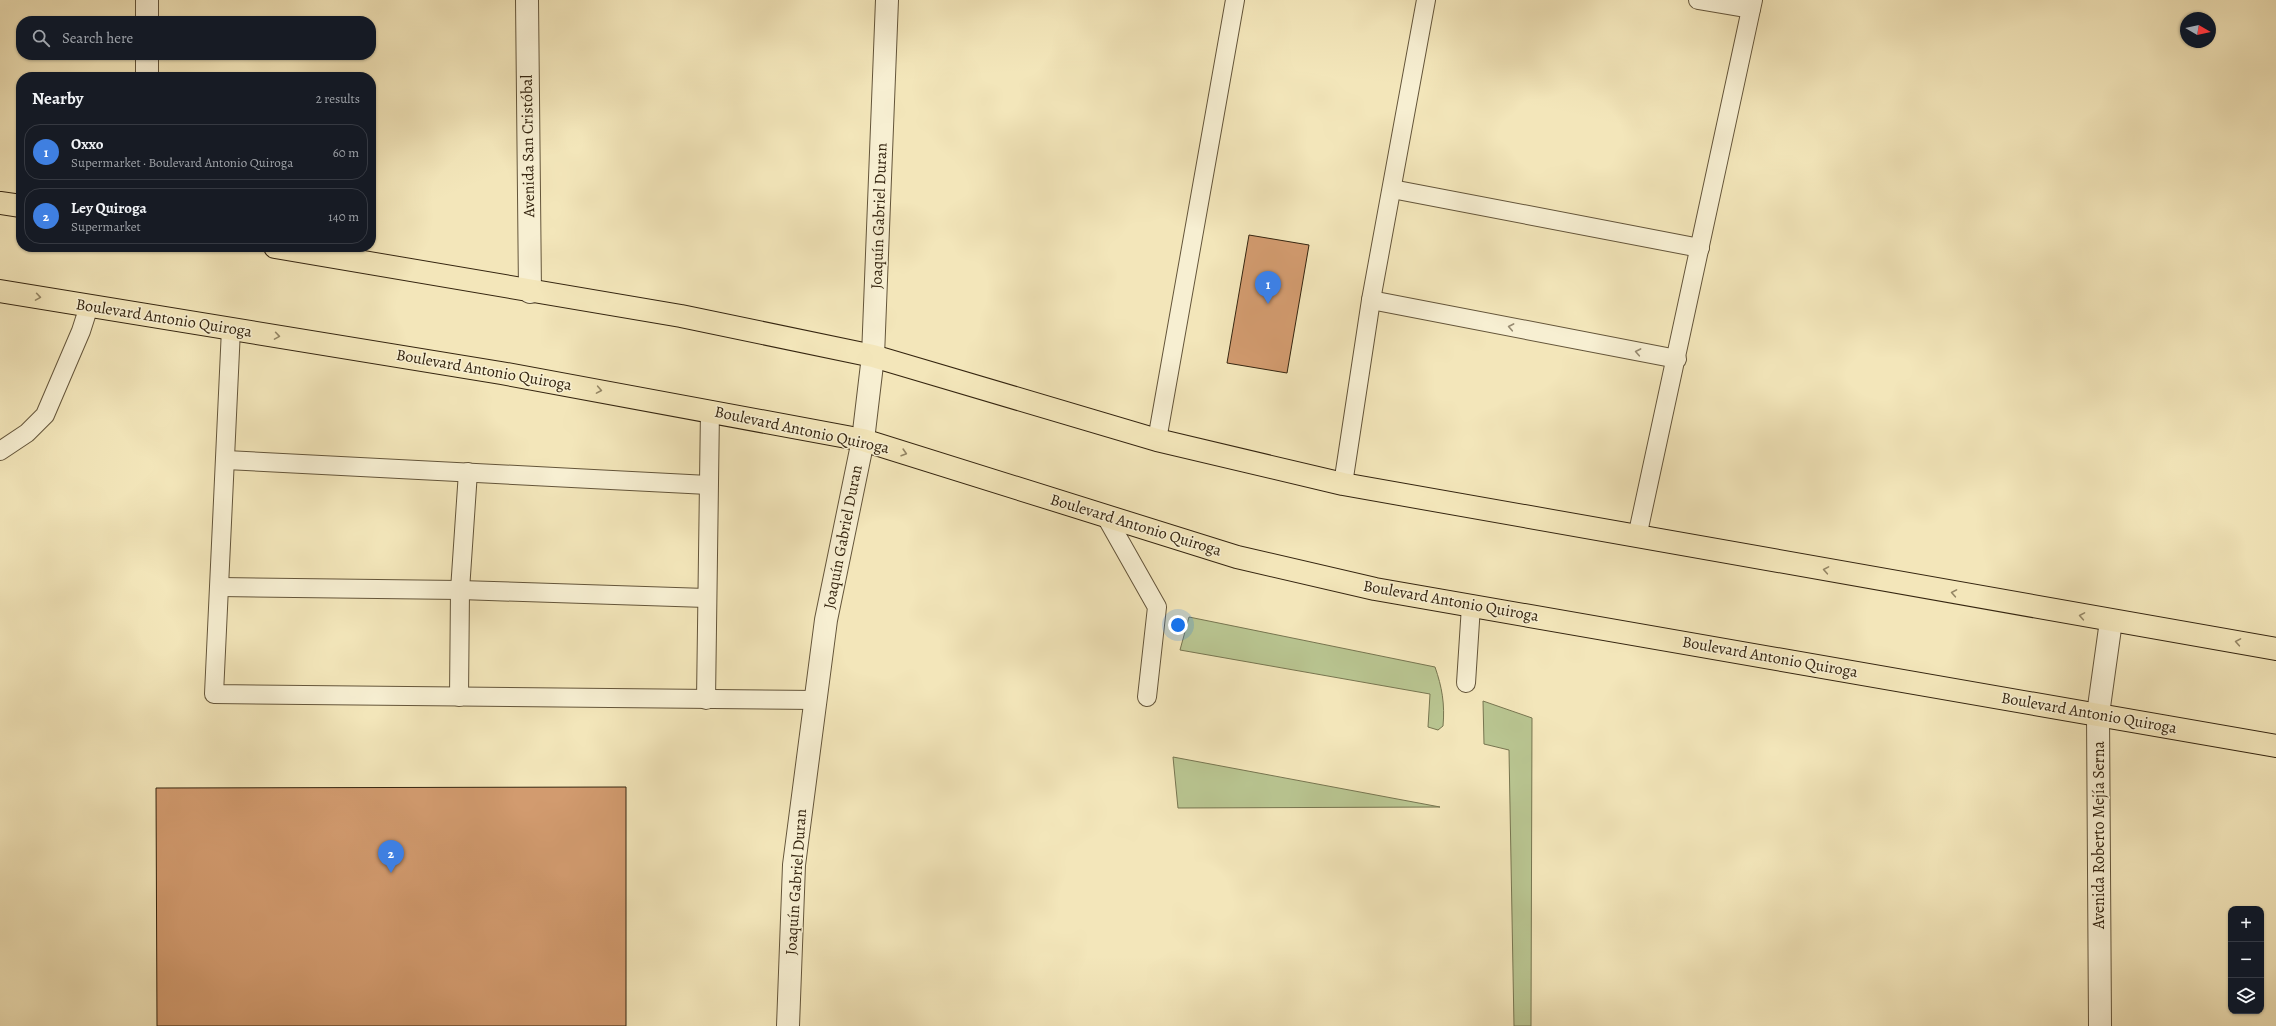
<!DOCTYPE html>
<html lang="en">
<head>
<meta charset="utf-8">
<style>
  :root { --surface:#171b24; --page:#20242c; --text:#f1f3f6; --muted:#9ea1a6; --line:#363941; --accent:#c59692 }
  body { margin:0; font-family:Alegreya,serif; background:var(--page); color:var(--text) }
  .controls { position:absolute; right:12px; bottom:12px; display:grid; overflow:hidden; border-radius:8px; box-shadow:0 1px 3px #0004 }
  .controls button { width:36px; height:36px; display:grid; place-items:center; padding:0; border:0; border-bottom:1px solid var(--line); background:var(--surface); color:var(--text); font:20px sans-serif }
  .compass { position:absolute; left:2180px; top:12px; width:36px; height:36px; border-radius:50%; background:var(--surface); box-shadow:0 1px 3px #0004; rotate:99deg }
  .you { position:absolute; left:1178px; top:625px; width:14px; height:14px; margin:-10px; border:3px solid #fff; border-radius:50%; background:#1a73e8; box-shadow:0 0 0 6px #1a73e833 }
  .badge { display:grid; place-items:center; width:26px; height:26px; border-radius:50%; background:var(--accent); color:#fff; font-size:13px; font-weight:700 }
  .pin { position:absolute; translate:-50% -33px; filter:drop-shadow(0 1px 2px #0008) }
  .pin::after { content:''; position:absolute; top:21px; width:14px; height:12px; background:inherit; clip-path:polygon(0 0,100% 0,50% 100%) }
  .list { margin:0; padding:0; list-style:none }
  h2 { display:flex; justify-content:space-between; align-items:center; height:52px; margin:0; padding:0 16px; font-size:17px }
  h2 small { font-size:13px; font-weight:400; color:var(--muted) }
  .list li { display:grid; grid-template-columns:26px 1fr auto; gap:12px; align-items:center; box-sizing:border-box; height:56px; margin:0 8px 8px; padding:0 8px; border:1px solid var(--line); border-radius:16px }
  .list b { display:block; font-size:15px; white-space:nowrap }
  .list p { margin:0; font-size:13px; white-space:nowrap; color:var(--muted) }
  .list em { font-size:13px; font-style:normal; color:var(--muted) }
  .icon { flex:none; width:22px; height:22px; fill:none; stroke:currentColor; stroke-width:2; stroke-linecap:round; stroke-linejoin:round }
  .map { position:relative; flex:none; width:2276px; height:1026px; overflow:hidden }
  .search { position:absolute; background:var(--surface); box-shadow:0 1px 3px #0004; left:16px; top:16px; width:360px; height:44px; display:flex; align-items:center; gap:10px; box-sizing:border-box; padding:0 14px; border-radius:16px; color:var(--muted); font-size:15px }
  .panel { position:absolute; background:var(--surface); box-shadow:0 1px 3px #0004; left:16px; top:72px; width:360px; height:180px; border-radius:16px }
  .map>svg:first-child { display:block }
  .green { fill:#b9c591; stroke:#777550 }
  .building { fill:#d29b6f; stroke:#352510 }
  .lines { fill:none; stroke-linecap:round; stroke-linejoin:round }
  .service-casing { stroke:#64553a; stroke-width:20 }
  .minor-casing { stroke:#64553a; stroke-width:24 }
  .primary-casing { stroke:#352510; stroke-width:24 }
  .service { stroke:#f7efd2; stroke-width:18 }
  .minor { stroke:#f7efd2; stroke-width:22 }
  .primary { stroke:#f3e6ba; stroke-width:22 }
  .oneway { stroke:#948665 }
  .oneway2 { stroke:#968a71 }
  .labels { text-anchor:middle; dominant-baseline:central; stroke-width:3; stroke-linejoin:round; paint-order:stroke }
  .street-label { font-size:16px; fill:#352510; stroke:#f7efd2 }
</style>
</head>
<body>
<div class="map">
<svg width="2276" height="1026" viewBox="0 0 2276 1026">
  <rect width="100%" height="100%" fill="#f3e6ba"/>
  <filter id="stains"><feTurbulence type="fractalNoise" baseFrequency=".005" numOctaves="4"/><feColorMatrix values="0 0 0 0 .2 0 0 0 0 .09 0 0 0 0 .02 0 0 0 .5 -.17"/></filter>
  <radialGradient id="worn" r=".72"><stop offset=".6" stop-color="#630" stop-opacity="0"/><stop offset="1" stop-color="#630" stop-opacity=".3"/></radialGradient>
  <!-- green -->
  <g class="green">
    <path d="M1189,617L1435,667C1442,687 1445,704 1443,726L1438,730L1428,727L1430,694L1180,650Z"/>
    <polygon points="1483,701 1532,718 1531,1026 1514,1026 1509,750 1484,744"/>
    <polygon points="1173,757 1440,807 1178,808"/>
  </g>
  <!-- building -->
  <g class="building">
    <polygon points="1249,235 1309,245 1287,373 1227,363"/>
    <polygon points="626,787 626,1026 157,1026 156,788"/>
  </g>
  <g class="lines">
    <defs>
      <g id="service">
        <polyline points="1698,0 1751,9"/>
        <polyline points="1392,189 1700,248"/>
        <polyline points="1371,300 1677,359"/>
        <polyline points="231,329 214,694 816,700"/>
        <polyline points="1157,440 1235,0"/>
        <polyline points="0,451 27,433 45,415 81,331 89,306"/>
        <polyline points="226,460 708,485"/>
        <polyline points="1343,484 1371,300 1426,0"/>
        <polyline points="1105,515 1157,607 1147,697"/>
        <polyline points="1637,537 1753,0"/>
        <polyline points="220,587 460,590 706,598"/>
        <polyline points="1466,683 1471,606"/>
        <polyline points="459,697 460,590 468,472"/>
        <polyline points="706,700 710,410"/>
      </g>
      <g id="minor">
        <polyline points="147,0 147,21"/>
        <polyline points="527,0 530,292"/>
        <polyline points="147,55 147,77"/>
        <polyline points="788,1026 794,865 826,620 863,440 873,356 887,0"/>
        <polyline points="2100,1026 2098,714 2111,621"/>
      </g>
      <g id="primary">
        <polyline points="0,203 21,206"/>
        <polyline points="275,247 681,316 873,356 1157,440 1343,484 2276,649"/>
        <polyline points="0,291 501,373 863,440 1237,557 1375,589 2276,746"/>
      </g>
    </defs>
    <!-- service casing -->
    <use href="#service" class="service-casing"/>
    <!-- minor casing -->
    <use href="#minor" class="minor-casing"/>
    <!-- primary casing -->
    <use href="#primary" class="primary-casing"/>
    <!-- service -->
    <use href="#service" class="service"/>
    <!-- minor -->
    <use href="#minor" class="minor"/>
    <!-- primary -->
    <use href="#primary" class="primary"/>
  </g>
  <!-- one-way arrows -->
  <defs><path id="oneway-chevron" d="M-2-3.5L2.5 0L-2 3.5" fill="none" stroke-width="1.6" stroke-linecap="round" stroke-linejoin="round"/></defs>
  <g class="oneway">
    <use href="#oneway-chevron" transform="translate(38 297) rotate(9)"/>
    <use href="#oneway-chevron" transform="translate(277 336) rotate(9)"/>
    <use href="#oneway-chevron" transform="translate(599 390) rotate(10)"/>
    <use href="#oneway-chevron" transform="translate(904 453) rotate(17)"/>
    <use href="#oneway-chevron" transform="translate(1826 570) rotate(-170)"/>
    <use href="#oneway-chevron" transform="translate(1954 593) rotate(-170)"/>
    <use href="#oneway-chevron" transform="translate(2082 616) rotate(-170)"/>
    <use href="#oneway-chevron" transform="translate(2238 642) rotate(-170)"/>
  </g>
  <g class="oneway2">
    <use href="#oneway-chevron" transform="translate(1511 327) rotate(-169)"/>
    <use href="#oneway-chevron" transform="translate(1638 352) rotate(-169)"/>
  </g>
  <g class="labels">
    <!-- street labels -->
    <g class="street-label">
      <text transform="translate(528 146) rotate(-91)">Avenida San Cristóbal</text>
      <text transform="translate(879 216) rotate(-88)">Joaquín Gabriel Duran</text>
      <text transform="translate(164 318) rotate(9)">Boulevard Antonio Quiroga</text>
      <text transform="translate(484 370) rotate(10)">Boulevard Antonio Quiroga</text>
      <text transform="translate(802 430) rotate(12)">Boulevard Antonio Quiroga</text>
      <text transform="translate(1136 525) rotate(17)">Boulevard Antonio Quiroga</text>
      <text transform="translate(843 537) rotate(-79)">Joaquín Gabriel Duran</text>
      <text transform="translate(1451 601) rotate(10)">Boulevard Antonio Quiroga</text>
      <text transform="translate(1770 657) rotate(10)">Boulevard Antonio Quiroga</text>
      <text transform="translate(2089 713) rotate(10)">Boulevard Antonio Quiroga</text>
      <text transform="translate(2099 835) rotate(-90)">Avenida Roberto Mejía Serna</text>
      <text transform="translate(796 882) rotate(-86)">Joaquín Gabriel Duran</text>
    </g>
  </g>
  <rect width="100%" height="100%" filter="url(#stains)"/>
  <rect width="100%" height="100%" fill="url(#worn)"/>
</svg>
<div class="controls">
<button>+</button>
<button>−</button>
<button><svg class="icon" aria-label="layers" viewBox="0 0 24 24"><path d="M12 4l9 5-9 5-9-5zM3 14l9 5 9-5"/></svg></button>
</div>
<svg class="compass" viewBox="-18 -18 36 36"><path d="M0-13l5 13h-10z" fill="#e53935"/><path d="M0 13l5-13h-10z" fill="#9ea1a6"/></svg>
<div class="you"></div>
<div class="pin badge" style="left:1268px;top:304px;background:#3f7fe0">1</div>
<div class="pin badge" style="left:391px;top:873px;background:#3f7fe0">2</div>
<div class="search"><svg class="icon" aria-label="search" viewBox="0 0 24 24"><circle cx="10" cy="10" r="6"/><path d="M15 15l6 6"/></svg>Search here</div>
<section class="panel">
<h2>Nearby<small>2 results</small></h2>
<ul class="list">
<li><span class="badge" style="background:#3f7fe0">1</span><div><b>Oxxo</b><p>Supermarket · Boulevard Antonio Quiroga</p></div><em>60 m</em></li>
<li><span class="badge" style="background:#3f7fe0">2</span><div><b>Ley Quiroga</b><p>Supermarket</p></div><em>140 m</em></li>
</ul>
</section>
</div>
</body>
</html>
